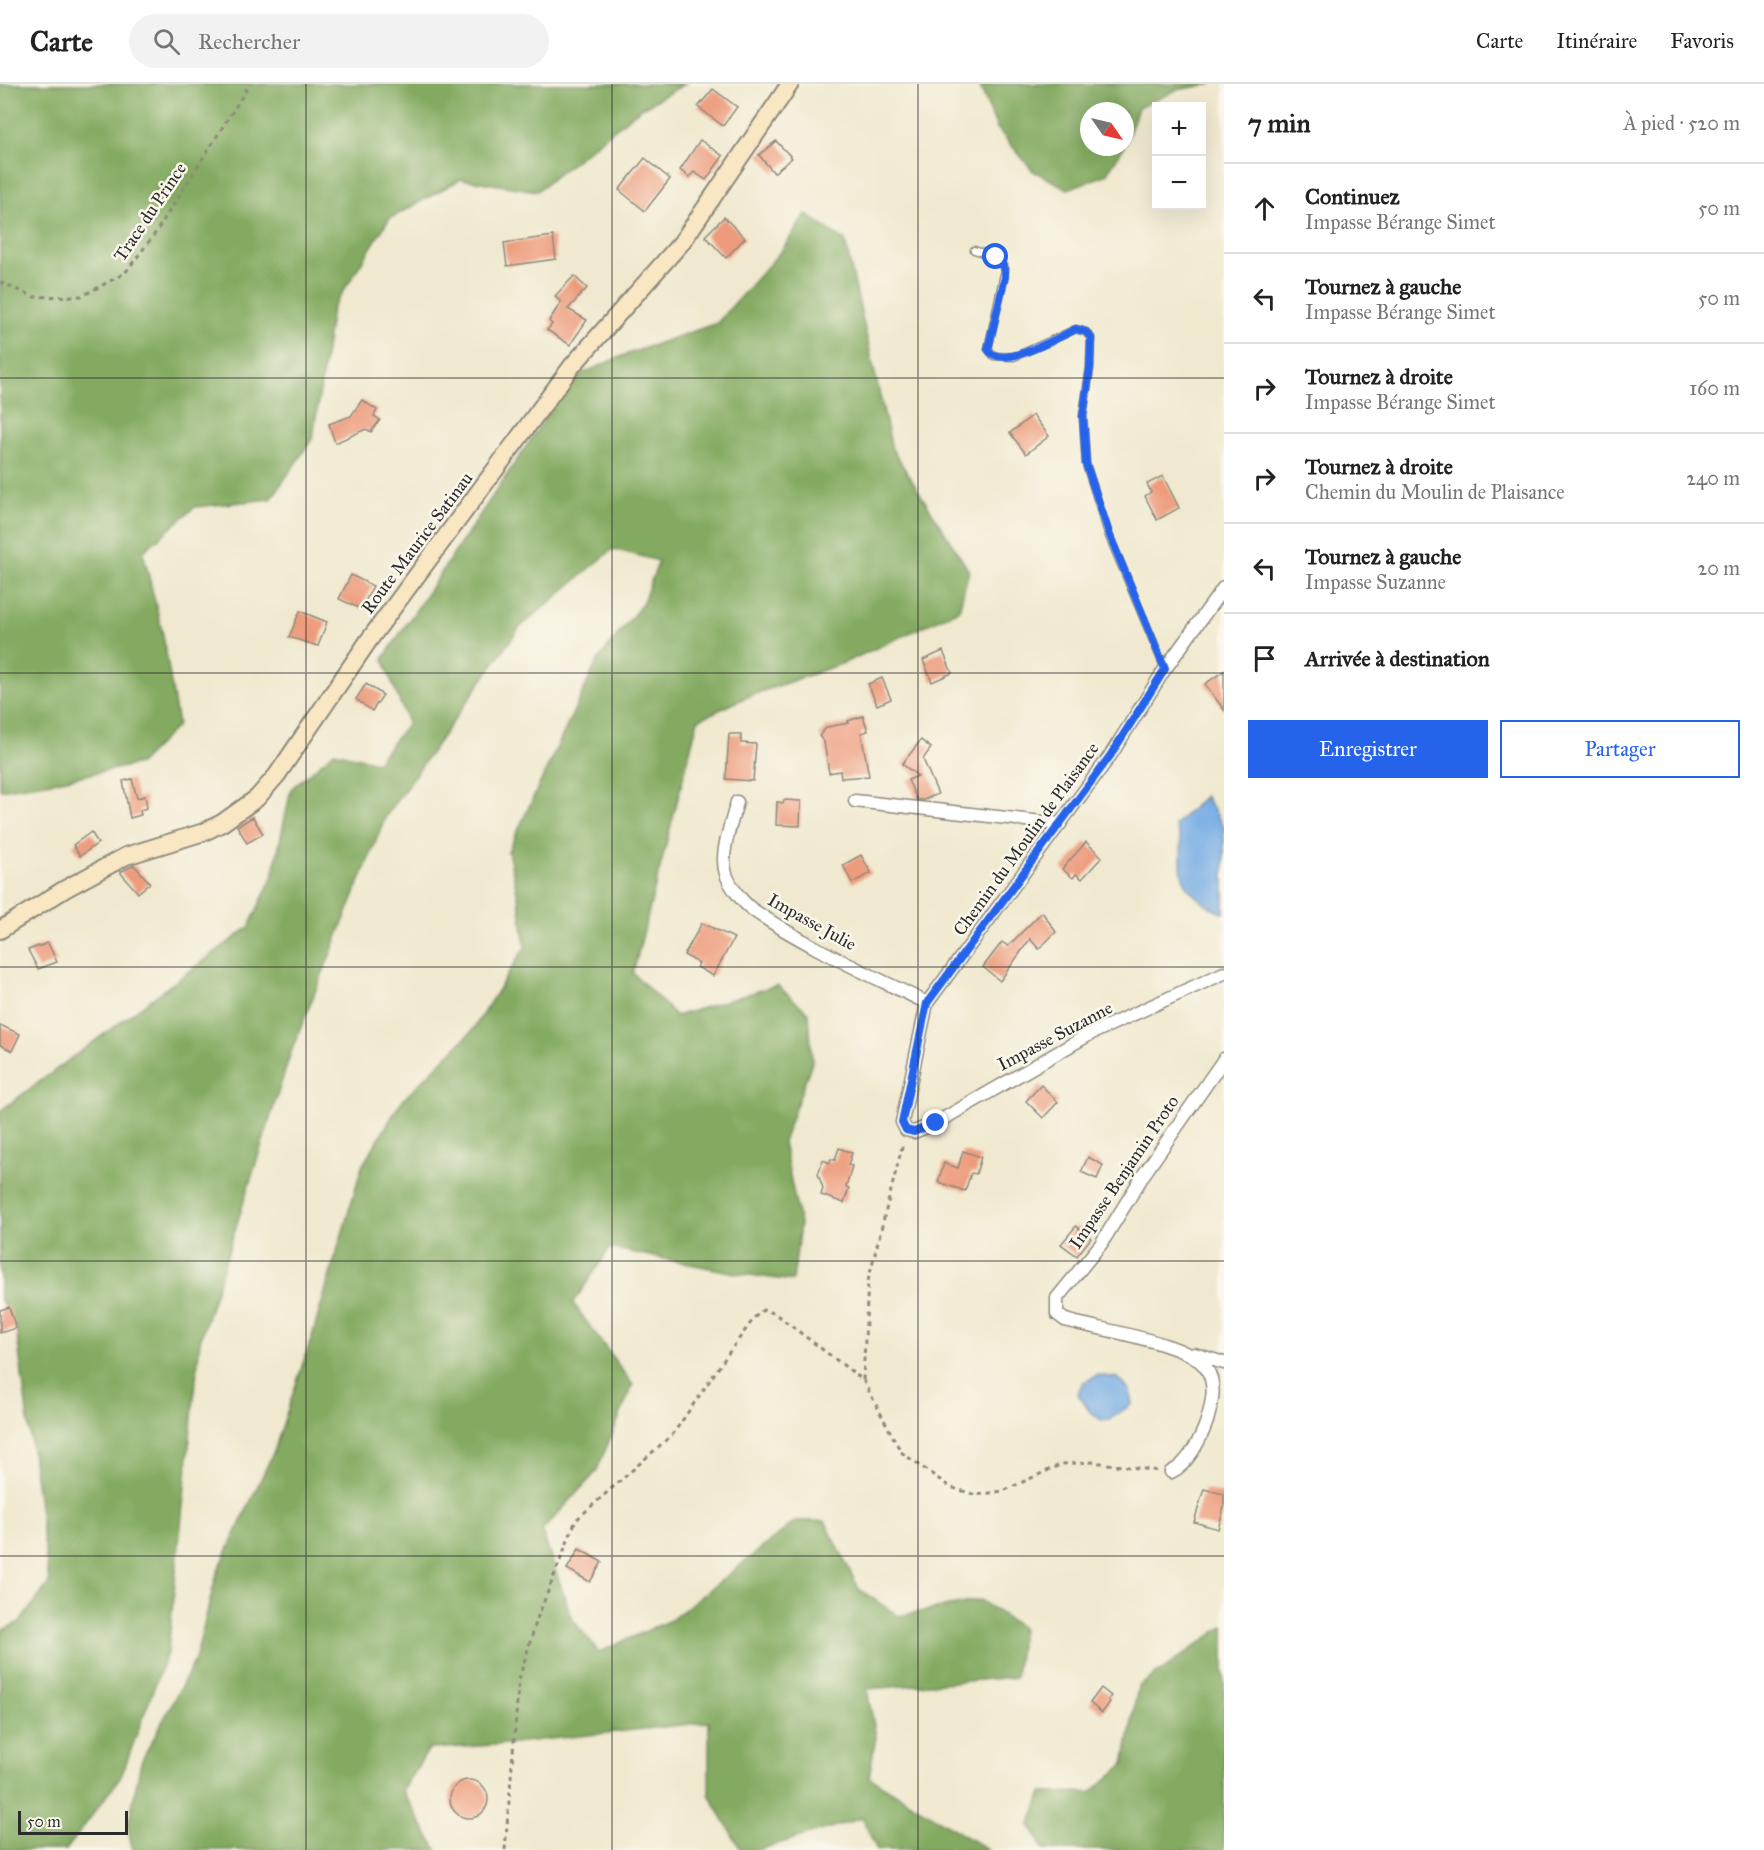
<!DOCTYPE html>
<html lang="fr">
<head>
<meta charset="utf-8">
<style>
  :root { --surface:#fff; --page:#f2f2f2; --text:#222; --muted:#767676; --line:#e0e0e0; --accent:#2563eb }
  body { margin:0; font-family:"IM FELL Great Primer",serif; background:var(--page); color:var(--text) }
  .controls { position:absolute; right:18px; top:18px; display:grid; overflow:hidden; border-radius:0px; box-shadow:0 6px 24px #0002 }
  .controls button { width:54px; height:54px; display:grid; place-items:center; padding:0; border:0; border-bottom:2px solid var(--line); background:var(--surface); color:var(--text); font:30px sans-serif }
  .compass { position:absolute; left:1080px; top:18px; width:54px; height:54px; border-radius:50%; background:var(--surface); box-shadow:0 6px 24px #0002; rotate:124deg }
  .scale { position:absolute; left:18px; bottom:15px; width:110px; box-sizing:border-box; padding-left:6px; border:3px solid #2b2b2b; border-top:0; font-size:16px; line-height:21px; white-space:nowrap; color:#2b2b2b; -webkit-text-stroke:4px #fbf7ec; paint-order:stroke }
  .stop { position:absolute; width:18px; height:18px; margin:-14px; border:4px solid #2563eb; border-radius:50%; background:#fff }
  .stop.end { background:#2563eb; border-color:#fff; box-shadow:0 2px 6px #0008 }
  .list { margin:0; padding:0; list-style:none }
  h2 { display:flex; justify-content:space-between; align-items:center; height:78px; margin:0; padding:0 24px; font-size:26px }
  h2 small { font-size:20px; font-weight:400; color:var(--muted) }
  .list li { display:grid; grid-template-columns:39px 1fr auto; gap:18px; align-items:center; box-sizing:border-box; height:90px; padding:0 24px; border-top:2px solid var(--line) }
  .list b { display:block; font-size:22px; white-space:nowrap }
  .list p { margin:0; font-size:20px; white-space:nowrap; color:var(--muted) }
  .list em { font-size:20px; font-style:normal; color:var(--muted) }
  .actions { display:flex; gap:12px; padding:18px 24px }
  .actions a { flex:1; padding:14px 0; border:2px solid var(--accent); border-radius:0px; text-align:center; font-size:21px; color:var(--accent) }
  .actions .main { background:var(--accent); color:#fff }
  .icon { flex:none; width:33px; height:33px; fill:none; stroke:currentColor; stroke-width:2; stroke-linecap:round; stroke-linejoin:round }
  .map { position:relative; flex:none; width:1224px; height:1766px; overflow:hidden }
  header { display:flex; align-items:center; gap:36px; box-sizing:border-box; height:84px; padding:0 30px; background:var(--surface); border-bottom:2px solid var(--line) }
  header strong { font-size:28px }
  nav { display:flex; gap:33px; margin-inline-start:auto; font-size:21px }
  .search { width:420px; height:54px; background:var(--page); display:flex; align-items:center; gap:15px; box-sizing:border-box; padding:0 21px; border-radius:33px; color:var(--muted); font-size:22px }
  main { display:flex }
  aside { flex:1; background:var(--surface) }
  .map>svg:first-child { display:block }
  .forest { fill:#83aa60; stroke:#576a46; stroke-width:1.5 }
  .water { fill:#76ace4; stroke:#506c88; stroke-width:1.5 }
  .building { fill:#ed9b7c }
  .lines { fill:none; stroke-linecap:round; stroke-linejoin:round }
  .lane-casing { stroke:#8e8a7d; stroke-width:9 }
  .street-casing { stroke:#8e8a7d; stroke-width:15 }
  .secondary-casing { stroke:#8e8a7d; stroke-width:20 }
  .path { stroke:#8e8a7d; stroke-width:3; stroke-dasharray:4.5 4.5; stroke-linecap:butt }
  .lane { stroke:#fff; stroke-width:6 }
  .street { stroke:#fff; stroke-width:12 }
  .secondary { stroke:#f9e7c3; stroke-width:16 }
  .route { stroke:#2563eb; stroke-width:8 }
  .grid { fill:none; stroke:#2b2b2b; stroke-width:1.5; stroke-opacity:0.55 }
  .labels { text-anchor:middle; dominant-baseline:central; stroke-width:5; stroke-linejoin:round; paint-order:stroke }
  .street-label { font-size:18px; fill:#2b2b2b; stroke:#fbf7ec }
</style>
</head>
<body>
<header>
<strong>Carte</strong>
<div class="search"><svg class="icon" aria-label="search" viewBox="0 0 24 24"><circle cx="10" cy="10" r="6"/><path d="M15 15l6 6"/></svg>Rechercher</div>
<nav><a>Carte</a><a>Itinéraire</a><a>Favoris</a></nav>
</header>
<main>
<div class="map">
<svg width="1224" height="1766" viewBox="0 0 1224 1766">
  <rect width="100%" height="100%" fill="#fbf7ec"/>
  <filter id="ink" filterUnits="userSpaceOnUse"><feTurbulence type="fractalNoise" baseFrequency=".0167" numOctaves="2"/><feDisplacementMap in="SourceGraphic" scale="12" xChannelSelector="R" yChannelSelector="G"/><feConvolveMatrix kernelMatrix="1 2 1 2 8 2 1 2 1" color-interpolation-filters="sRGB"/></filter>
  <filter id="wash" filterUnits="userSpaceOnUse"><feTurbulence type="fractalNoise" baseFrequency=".008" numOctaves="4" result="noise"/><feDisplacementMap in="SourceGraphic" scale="24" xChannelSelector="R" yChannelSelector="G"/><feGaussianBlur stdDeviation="1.35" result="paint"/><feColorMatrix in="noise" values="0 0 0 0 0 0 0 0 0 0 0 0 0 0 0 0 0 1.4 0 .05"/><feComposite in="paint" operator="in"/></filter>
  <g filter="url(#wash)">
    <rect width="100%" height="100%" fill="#f0e9cf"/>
    <!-- forest -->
    <g class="forest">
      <polygon points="0,0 685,0 640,25 537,107 461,95 389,135 332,225 313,354 271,415 195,423 143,468 163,551 178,641 139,680 52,698 0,706"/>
      <polygon points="979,0 1212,0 1177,6 1138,24 1125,61 1125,27 1089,27 1089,63 1124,63 1106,91 1068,105 1033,87 997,44"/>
      <polygon points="806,130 845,157 892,365 969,487 959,526 844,579 749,612 698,636 633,889 676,932 777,901 809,929 812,978 783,1058 800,1140 793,1197 735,1189 610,1164 573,1219 633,1301 596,1388 542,1447 572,1535 599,1568 671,1536 796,1437 825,1437 859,1505 899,1532 980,1516 1022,1544 1016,1593 867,1605 876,1653 869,1693 988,1766 877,1766 862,1734 758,1766 741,1766 709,1710 709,1638 495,1661 429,1665 402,1706 437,1766 132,1766 128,1742 141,1678 195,1576 217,1489 274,1367 313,1249 362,1082 401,1018 472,947 525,863 519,817 508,767 598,576 642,520 659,477 613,465 519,544 386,732 291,968 200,1257 168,1566 121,1693 66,1766 0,1766 0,1547 20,1538 49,1499 16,1244 0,1214 0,1027 249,843 273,791 291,705 334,668 377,678 408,639 383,575 572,294 622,272 717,239 782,166"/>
      <polygon points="1224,1542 1224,1766 1044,1766 1030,1741 1042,1709 1092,1708 1124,1680 1138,1603"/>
    </g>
    <!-- water -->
    <g class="water">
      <path d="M1205,712L1224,743V829C1215,828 1207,821 1199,815C1167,788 1191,772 1175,741Z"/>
      <polygon points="1098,1291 1117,1294 1130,1306 1132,1320 1109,1336 1103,1337 1090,1328 1078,1310 1082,1299"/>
    </g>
    <g id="blocks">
      <!-- building -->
      <g class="building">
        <polygon points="713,5 737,23 723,42 698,23"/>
        <polygon points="700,56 723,72 706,96 694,88 689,93 680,86"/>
        <polygon points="776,57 792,74 774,89 759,71"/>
        <polygon points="645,74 670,95 645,127 619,106"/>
        <polygon points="724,133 745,154 726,174 705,152"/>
        <polygon points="553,152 556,175 507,182 504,159"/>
        <polygon points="574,192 587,204 568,225 587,236 570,261 547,246 552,240 549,237 561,218 555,212"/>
        <polygon points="362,316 377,326 374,332 380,336 371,348 366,345 335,359 329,340 351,332"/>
        <polygon points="1033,331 1049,352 1026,370 1010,349"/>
        <polygon points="1163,392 1179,424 1157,436 1145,412 1151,408 1147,400"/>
        <polygon points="351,491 373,502 361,525 339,515"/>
        <polygon points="300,527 327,538 318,562 289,553"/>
        <polygon points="943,567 952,589 932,598 923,576"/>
        <polygon points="1224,587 1224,626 1205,600"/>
        <polygon points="882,594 891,615 877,621 868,600"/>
        <polygon points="366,600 383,611 372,627 356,615"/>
        <polygon points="863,632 868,647 861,649 869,692 841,694 840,687 829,689 824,658 819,652 827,643 849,639 848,637"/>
        <polygon points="729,650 741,650 741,659 756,660 753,697 726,695"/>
        <polygon points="921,656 931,664 923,675 938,710 923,716 917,716 908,696 918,692 902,680"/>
        <polygon points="132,695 137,714 145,712 147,724 140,726 141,731 130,734 123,697"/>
        <polygon points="784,716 801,717 800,742 776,741 777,718 783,719"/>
        <polygon points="253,733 263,750 247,759 237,742"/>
        <polygon points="91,748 98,759 80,772 73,761"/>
        <polygon points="1086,758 1102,773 1082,795 1076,790 1073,794 1062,785"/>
        <polygon points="861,771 871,789 852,799 843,781"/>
        <polygon points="134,781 150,799 138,809 120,788"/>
        <polygon points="1042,828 1056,848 1039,865 1030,855 1000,897 983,883 1002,858 1008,862"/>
        <polygon points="702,839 734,854 713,892 697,883 699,879 684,871"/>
        <polygon points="48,859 57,878 38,885 28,866"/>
        <polygon points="0,941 20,950 12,967 0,961"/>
        <polygon points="1041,1001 1058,1018 1043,1034 1026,1017"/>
        <polygon points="839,1064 852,1069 848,1081 852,1082 846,1103 849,1104 844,1119 821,1111 823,1104 818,1090 823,1076 830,1079 831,1075 835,1076"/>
        <polygon points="963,1067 981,1073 976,1090 971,1089 965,1107 938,1098 944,1079 958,1084"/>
        <polygon points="1088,1073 1103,1081 1097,1095 1081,1088"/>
        <polygon points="1076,1142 1091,1154 1077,1172 1061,1160"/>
        <polygon points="9,1223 16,1244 0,1249 0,1226"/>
        <polygon points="1204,1405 1224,1410 1224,1424 1218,1445 1194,1438"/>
        <polygon points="579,1465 602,1478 590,1498 567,1485"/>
        <polygon points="1101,1604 1111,1612 1108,1616 1110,1618 1102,1629 1090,1619"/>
        <circle cx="469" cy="1715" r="19"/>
      </g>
    </g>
  </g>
  <g filter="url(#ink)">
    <use href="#blocks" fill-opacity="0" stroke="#8e8a7d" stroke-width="1.5"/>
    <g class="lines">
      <defs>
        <polyline id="lane" points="974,166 996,173 1005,185 988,265 994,272 1014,273 1076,245 1086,248 1091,254 1090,284 1083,332 1086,380 1109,452 1165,585"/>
        <g id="street">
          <polyline points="1224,503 1165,585 1110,672 927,919 902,1038 906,1046 914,1048 936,1039 1090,950 1224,889"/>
          <polyline points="855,717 1060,740"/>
          <path d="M737,718C732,738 719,769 726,790C730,802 742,818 753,826C805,862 871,891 927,919"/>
          <polyline points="1194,1270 1224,1279"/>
          <path d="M1171,1388C1188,1381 1201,1354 1207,1337C1212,1319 1217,1300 1206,1284C1190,1259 1095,1245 1065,1236L1057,1230V1214L1101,1160L1144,1090L1224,975"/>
        </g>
        <polyline id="secondary" points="0,846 65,805 126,772 204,748 222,739 257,714 277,691 369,556 572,282 682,158 790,0"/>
      </defs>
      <!-- lane casing -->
      <use href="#lane" class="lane-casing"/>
      <!-- street casing -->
      <use href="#street" class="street-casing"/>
      <!-- secondary casing -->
      <use href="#secondary" class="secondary-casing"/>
      <!-- path -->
      <g class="path">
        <polyline points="0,198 34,213 82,212 125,189 154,151 250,0"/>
        <polyline points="863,1296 868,1197 903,1059"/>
        <polyline points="505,1766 519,1595 537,1535 576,1436 673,1350 730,1267 755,1233 763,1226 774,1229 863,1296 901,1368 950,1403 976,1411 1003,1407 1062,1380 1093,1378 1159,1387"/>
      </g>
      <!-- lane -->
      <use href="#lane" class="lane"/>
      <!-- street -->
      <use href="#street" class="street"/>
      <!-- secondary -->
      <use href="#secondary" class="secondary"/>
    </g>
  </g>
  <g class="lines" filter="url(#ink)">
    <!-- route -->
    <path class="route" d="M936,1039L914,1048L906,1046L902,1038L927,919L1110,672L1165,585L1110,452L1086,380L1083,332L1090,284L1091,254L1086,248L1076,245C1058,253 1000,288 988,265L1005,193V185L996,173"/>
  </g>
  <!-- grid -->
  <path class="grid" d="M306,0V1766M612,0V1766M918,0V1766M0,294H1224M0,589H1224M0,883H1224M0,1177H1224M0,1472H1224"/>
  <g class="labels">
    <!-- street labels -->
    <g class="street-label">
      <text transform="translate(150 128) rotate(-56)">Trace du Prince</text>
      <text transform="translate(417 459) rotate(-53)">Route Maurice Satinau</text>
      <text transform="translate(1026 755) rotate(-54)">Chemin du Moulin de Plaisance</text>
      <text transform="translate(812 838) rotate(29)">Impasse Julie</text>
      <text transform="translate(1055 952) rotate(-28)">Impasse Suzanne</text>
      <text transform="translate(1124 1088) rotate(-56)">Impasse Benjamin Proto</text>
    </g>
  </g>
</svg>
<div class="controls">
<button>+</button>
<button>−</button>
</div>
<svg class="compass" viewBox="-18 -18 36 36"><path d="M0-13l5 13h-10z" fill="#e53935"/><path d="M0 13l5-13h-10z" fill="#767676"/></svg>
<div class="scale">50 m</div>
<div class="stop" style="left:996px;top:173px"></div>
<div class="stop end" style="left:936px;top:1039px"></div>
</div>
<aside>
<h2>7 min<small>À pied · 520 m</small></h2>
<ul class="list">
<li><svg class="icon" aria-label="ahead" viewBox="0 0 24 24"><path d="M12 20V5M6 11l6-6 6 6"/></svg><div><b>Continuez</b><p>Impasse Bérange Simet</p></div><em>50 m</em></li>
<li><svg class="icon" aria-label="left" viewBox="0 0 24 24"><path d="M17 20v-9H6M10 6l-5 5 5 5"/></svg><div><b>Tournez à gauche</b><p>Impasse Bérange Simet</p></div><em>50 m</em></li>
<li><svg class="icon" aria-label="right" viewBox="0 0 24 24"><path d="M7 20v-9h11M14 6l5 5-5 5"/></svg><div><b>Tournez à droite</b><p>Impasse Bérange Simet</p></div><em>160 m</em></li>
<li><svg class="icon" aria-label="right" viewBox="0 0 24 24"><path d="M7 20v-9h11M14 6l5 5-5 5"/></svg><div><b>Tournez à droite</b><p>Chemin du Moulin de Plaisance</p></div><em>240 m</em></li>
<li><svg class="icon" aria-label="left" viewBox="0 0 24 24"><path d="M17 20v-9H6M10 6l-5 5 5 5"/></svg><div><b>Tournez à gauche</b><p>Impasse Suzanne</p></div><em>20 m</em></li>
<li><svg class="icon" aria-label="arrive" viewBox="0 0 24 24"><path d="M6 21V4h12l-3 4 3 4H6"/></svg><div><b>Arrivée à destination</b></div></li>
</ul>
<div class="actions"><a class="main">Enregistrer</a><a>Partager</a></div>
</aside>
</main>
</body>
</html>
